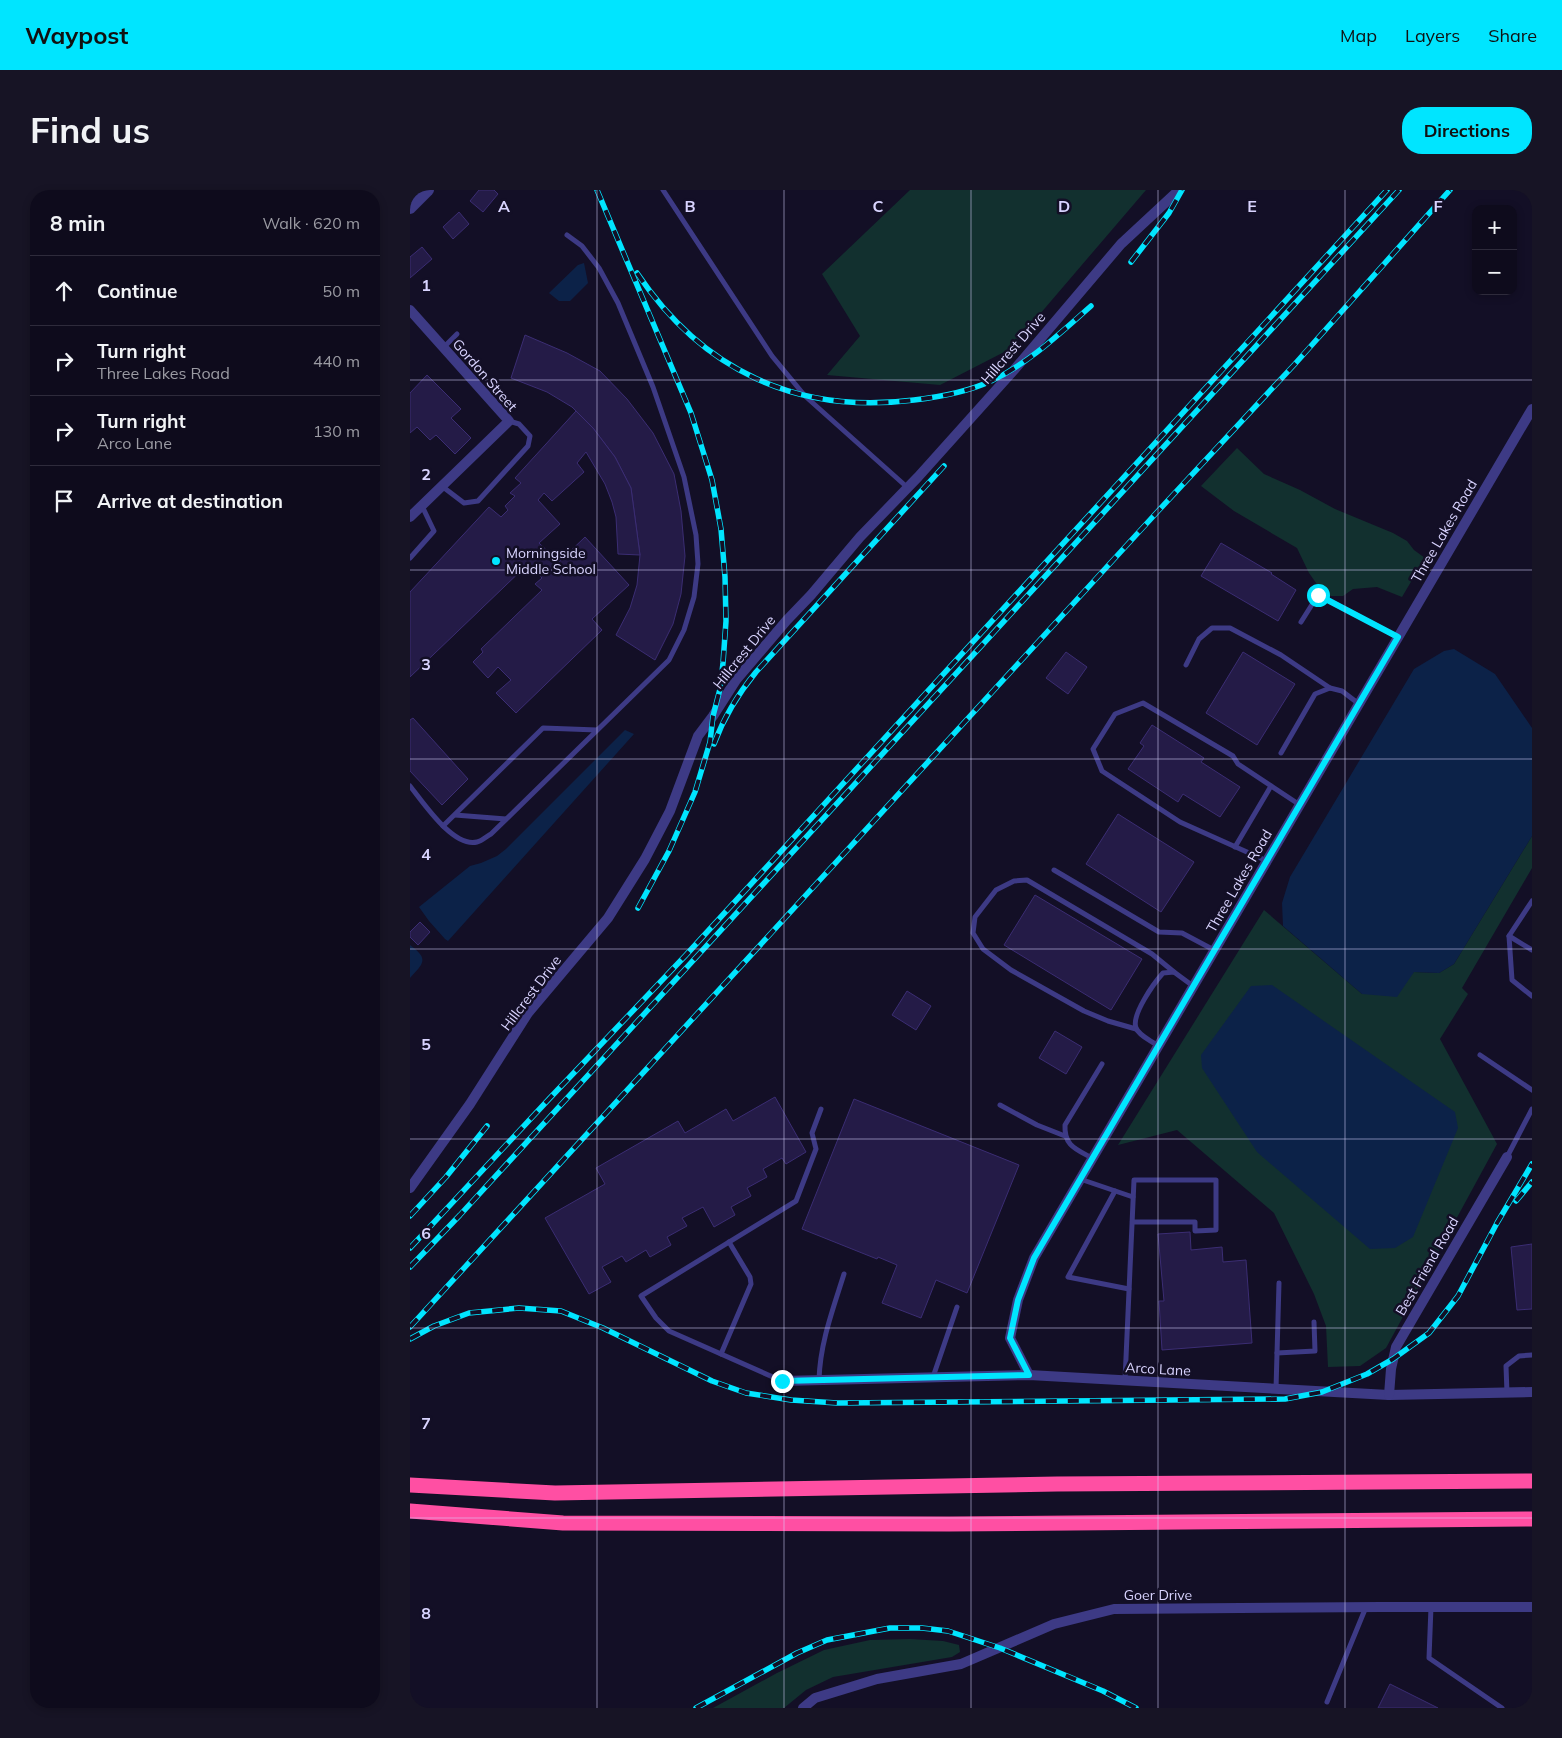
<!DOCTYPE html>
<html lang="en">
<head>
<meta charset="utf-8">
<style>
  :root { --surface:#0e0b1c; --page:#171425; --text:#f1f3f6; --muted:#9b9ba3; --line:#2e2b3b; --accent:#00e5ff }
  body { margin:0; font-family:Mulish,sans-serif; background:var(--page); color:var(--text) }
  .controls { position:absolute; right:15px; top:15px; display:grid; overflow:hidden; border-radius:10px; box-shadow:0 2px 8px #0003 }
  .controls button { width:45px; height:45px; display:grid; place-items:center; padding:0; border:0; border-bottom:1px solid var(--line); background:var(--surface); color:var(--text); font:25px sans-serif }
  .stop { position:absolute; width:15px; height:15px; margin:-11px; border:4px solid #00e5ff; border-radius:50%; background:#fff }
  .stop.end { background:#00e5ff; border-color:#fff; box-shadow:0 1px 5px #0008 }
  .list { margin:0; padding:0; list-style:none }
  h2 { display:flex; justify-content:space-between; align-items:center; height:65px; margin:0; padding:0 20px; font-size:21px }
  h2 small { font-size:16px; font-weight:400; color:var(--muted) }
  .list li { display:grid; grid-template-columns:32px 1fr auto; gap:15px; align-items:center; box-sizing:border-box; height:70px; padding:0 20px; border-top:1px solid var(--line) }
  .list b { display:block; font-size:19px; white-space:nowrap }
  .list p { margin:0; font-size:16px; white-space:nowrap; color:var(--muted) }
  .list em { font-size:16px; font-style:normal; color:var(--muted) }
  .icon { flex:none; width:28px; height:28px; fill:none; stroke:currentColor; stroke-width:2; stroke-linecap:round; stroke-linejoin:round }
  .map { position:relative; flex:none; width:1122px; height:1518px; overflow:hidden; border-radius:20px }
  header { display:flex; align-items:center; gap:30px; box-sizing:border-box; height:70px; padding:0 25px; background:var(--accent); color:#111 }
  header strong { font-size:24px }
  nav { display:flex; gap:28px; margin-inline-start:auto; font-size:18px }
  .intro { display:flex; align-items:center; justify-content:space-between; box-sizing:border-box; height:120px; padding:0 30px }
  h1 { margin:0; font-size:35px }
  .button { padding:12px 22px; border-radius:20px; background:var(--accent); color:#111; font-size:18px; font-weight:700 }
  main { display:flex; gap:30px; padding:0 30px }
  aside { flex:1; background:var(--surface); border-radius:20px; box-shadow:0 2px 8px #0003 }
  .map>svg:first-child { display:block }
  .green { fill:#12302f }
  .water { fill:#0c2248 }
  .building { fill:#241b47; stroke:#3b2d73 }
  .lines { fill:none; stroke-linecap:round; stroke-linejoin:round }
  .service { stroke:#3d3a85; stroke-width:5 }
  .minor { stroke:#3d3a85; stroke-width:10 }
  .tertiary { stroke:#3d3a85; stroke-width:12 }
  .motorway { stroke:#ff4fa3; stroke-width:15 }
  .rail-casing { stroke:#00e5ff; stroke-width:5.5 }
  .rail { stroke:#130f26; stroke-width:4; stroke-dasharray:11; stroke-linecap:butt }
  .route { stroke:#00e5ff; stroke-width:6 }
  .grid { fill:none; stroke:#d9d4ff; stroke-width:1; stroke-opacity:0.55 }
  .poi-dot { fill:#00e5ff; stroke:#130f26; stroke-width:2 }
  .labels { text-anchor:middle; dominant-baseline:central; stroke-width:5; stroke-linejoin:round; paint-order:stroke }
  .street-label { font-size:14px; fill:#d9d4ff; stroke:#130f26 }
  .poi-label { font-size:14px; fill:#d9d4ff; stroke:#130f26; text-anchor:start }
  .grid-label { font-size:16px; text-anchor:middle; font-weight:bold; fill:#d9d4ff; stroke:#130f26; stroke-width:5; stroke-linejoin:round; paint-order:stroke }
</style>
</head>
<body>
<header>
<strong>Waypost</strong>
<nav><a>Map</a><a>Layers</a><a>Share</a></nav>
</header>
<div class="intro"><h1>Find us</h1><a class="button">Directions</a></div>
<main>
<aside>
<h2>8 min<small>Walk · 620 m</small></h2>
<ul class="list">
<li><svg class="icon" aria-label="ahead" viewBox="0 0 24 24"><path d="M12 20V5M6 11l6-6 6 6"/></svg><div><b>Continue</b></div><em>50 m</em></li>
<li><svg class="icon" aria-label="right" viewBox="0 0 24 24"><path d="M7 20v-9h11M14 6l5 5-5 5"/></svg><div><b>Turn right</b><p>Three Lakes Road</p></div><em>440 m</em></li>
<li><svg class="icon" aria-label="right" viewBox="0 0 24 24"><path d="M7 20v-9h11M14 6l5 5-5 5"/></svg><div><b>Turn right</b><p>Arco Lane</p></div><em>130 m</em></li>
<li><svg class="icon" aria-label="arrive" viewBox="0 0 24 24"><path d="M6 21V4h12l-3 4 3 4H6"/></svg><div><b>Arrive at destination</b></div></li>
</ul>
</aside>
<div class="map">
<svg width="1122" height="1518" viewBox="0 0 1122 1518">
  <rect width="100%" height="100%" fill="#130f26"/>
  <!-- green -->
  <g class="green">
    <polygon points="500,0 736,0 600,159 530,195 417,185 450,146 412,84"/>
    <polygon points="827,258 854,284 890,300 925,319 983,343 997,351 1004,360 1015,368 992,407 967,397 943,399 933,406 921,406 911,400 899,383 887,358 824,321 791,296"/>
    <polygon points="1122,646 1122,678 1052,798 1058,804 1030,849 1087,954 976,1158 950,1176 918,1177 916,1136 904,1104 864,1023 767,940 708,955 854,720 952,804 1004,782 1029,783 1044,774"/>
    <polygon points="500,1449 533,1451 549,1455 550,1462 542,1467 423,1487 396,1500 374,1518 303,1518 367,1483 414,1460 460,1450"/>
  </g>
  <!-- water -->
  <g class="water">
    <polygon points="174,73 178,93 160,111 149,111 139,103 168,75"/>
    <polygon points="1044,459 1085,484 1122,538 1122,646 1044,774 1029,783 1004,782 987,807 952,804 873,736 872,713 880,687 1004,479 1034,461"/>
    <polygon points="215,540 224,544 38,751 35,749 19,731 9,717 60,676 71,673 87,666 96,659"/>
    <path d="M0,755C19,769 14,773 0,788Z"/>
    <polygon points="862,795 1045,922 1048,938 1003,1047 985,1058 960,1059 847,962 792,878 791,865 841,796"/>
  </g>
  <!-- building -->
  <g class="building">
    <polygon points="69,0 84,0 88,4 73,22 60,11"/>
    <polygon points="49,22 59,34 43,49 33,37"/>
    <polygon points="12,57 22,69 0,88 0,67"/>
    <polygon points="115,145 157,163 190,181 217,209 243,243 264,284 271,321 275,366 271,404 263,434 245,470 206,445 220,418 227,395 230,365 221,298 205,267 183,238 162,217 137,202 101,188"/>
    <polygon points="17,185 51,219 41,228 61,248 45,264 26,245 20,250 7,237 0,243 0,203"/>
    <polygon points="166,221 183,238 205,267 221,298 230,365 208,364 206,327 202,312 195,294 176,262 167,273 174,282 142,311 134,303 128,310 150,334 129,353 149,372 175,347 219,395 182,429 192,440 106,523 86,503 101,490 88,477 78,488 63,472 73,462 71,459 132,400 125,394 132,388 118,374 0,487 0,402 79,317 91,327 98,320 95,316 105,306 100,303 111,293 105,288"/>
    <polygon points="811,353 862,383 861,384 886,400 868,431 791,386"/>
    <polygon points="656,462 677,477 658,504 636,488"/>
    <polygon points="833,462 885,494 847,555 796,523"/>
    <polygon points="3,528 58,589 32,615 0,581 0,530"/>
    <polygon points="742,535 794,568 791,572 830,597 810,627 773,604 768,612 718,579 734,556 730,553"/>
    <polygon points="708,624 784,672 751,722 676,674"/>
    <polygon points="625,705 732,769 701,820 594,755"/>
    <polygon points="10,732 20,742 8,755 0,747 0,742"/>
    <polygon points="497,801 521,816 506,840 482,825"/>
    <polygon points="645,841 672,857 656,884 629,868"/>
    <polygon points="365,907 396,962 376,974 372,968 353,979 357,987 337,998 341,1006 321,1017 325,1025 304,1037 293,1017 272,1028 277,1036 257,1047 261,1055 240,1067 236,1060 216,1072 212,1066 192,1077 201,1092 179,1104 135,1028 195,994 186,978 268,931 275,943 316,919 323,931"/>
    <polygon points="444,909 609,975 557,1103 526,1090 511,1128 472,1113 487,1075 468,1067 467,1069 392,1039"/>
    <polygon points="780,1042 781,1060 812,1057 813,1072 836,1070 842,1153 752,1160 749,1111 754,1111 748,1044"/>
    <polygon points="1122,1054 1122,1119 1107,1120 1101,1057"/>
    <polygon points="980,1494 1028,1518 968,1518"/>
  </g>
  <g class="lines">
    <!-- service -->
    <g class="service">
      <polyline points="253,0 362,166 395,206 498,298"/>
      <polyline points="34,157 47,144"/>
      <polyline points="33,297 54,313 68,311 118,256 120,246 109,234 99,231"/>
      <polyline points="0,368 24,341 12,316"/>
      <polyline points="891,432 908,405 988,447"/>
      <polyline points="776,475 789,449 802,438 820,438 871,465 920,498"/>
      <polyline points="871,563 905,504 920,498 932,501 949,514"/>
      <path d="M0,596C13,612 43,658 67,652C72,651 77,646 81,644L259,470L274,440L284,407L288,374L286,345L274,287L243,197L208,113L189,78L172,56L157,45"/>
      <polyline points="45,625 96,629"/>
      <polyline points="33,636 133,538 187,540"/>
      <polyline points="825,657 861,596"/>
      <polyline points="857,671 770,632 692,581 683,559 705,524 733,513 823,566 828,574 890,615"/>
      <polyline points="644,680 749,742 772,743 804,760"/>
      <polyline points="1122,711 1099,746 1102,790 1122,806"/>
      <polyline points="1099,746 1122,760"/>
      <polyline points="726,839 698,831 674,821 601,780 573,759 563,743 565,727 586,700 604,691 617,690 742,764 764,782"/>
      <path d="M748,856C742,851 729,846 726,838C721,825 744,793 753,783L764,782L783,796"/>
      <polyline points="1070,865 1122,900"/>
      <polyline points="590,915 627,935 655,946"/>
      <polyline points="1097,967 1122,919"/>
      <path d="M682,968C666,959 654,956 655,935L692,874"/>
      <polyline points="670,989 723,1007"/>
      <polyline points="705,1001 658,1087 719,1099"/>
      <polyline points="867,1163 905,1161 904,1132"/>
      <polyline points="311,1164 341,1094 340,1087 319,1052"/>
      <polyline points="523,1187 547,1117"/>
      <path d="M409,1190C410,1153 423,1119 434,1084"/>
      <polyline points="715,1190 724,990 806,990 806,1040 785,1041 785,1032 722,1032"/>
      <polyline points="372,1191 259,1141 246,1128 231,1106 386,1011 406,959 402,943 411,919"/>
      <polyline points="866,1199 869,1093"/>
      <polyline points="1097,1203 1096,1176 1109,1166 1122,1165"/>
      <polyline points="1021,1417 1019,1468 1092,1518"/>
      <polyline points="917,1512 956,1417"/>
    </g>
    <!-- minor -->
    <g class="minor">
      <polyline points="0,120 99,231 0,327"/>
      <polyline points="0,998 60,914 118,823 198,728 235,669 260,621 288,546 303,526 326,490 377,430 401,405 450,347 508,287 604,180 711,54 769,0"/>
      <polyline points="619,1185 600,1148 608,1110 624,1068 1122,219"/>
      <polyline points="372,1191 619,1185 979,1205 1122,1202"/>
      <polyline points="979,1205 981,1179 986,1157 1097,967"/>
      <polyline points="393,1518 405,1508 467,1489 551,1474 644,1434 704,1419 971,1417 1122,1417"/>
    </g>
    <!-- tertiary -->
    <polyline class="tertiary" points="0,18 18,0"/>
    <!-- motorway -->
    <g class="motorway">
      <polyline points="0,1295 145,1303 647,1294 1122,1291"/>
      <polyline points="0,1321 153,1333 539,1334 1122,1329"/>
    </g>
    <defs>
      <g id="rail">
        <polyline points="187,0 281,223 302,290 311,339 315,387 316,431 313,473 310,499 303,526 300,552 285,602 259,661 228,718"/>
        <polyline points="721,72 759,23 772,0"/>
        <path d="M227,83C292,180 387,225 504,210C530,207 557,202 581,191C619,173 649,144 681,116"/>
        <path d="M304,554C314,527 328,504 346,482L534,276"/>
        <polyline points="1106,1011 1122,992"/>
        <polyline points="0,1026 36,987 77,936"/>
        <polyline points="0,1058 139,909 276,765 977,0"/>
        <polyline points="0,1077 50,1025 989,0"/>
        <polyline points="0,1137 749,320 884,175 1040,0"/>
        <polyline points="0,1149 24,1136 59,1123 109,1118 151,1121 193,1138 302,1191 336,1203 381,1210 427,1213 875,1209 912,1202 957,1184 983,1169 1019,1143 1048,1106 1087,1033 1122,974"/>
        <polyline points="286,1518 387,1463 417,1450 480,1438 512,1438 538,1441 590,1458 693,1501 726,1518"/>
      </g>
    </defs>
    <!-- rail casing -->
    <use href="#rail" class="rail-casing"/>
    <!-- rail -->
    <use href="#rail" class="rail"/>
  </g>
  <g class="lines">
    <!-- route -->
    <polyline class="route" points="372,1191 619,1185 600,1148 608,1110 624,1068 988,447 908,405"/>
  </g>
  <!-- grid -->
  <path class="grid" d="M187,0V1518M374,0V1518M561,0V1518M748,0V1518M935,0V1518M0,190H1122M0,380H1122M0,569H1122M0,759H1122M0,949H1122M0,1138H1122M0,1328H1122"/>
  <!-- markers -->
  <circle class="poi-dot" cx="86" cy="371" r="5"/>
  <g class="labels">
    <!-- street labels -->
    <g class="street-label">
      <text transform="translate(603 158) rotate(-49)">Hillcrest Drive</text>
      <text transform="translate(75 185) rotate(49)">Gordon Street</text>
      <text transform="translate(1034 341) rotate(-60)">Three Lakes Road</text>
      <text transform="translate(334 462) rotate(-51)">Hillcrest Drive</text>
      <text transform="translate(829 691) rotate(-60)">Three Lakes Road</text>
      <text transform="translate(121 803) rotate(-53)">Hillcrest Drive</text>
      <text transform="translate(1017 1076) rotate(-60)">Best Friend Road</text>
      <text transform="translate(748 1179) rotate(3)">Arco Lane</text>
      <text x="748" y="1405">Goer Drive</text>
    </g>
    <!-- poi labels -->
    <g class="poi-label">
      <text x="96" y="363">Morningside<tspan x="96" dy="16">Middle School</tspan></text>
    </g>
  </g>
  <g class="grid-label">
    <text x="94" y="22">A</text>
    <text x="280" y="22">B</text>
    <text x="468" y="22">C</text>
    <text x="654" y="22">D</text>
    <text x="842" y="22">E</text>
    <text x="1028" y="22">F</text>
    <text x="16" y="101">1</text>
    <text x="16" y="290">2</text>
    <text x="16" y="480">3</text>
    <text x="16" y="670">4</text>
    <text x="16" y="860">5</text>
    <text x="16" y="1049">6</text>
    <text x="16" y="1239">7</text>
    <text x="16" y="1429">8</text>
  </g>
</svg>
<div class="controls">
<button>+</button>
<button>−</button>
</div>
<div class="stop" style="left:908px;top:405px"></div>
<div class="stop end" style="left:372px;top:1191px"></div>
</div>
</main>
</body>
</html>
